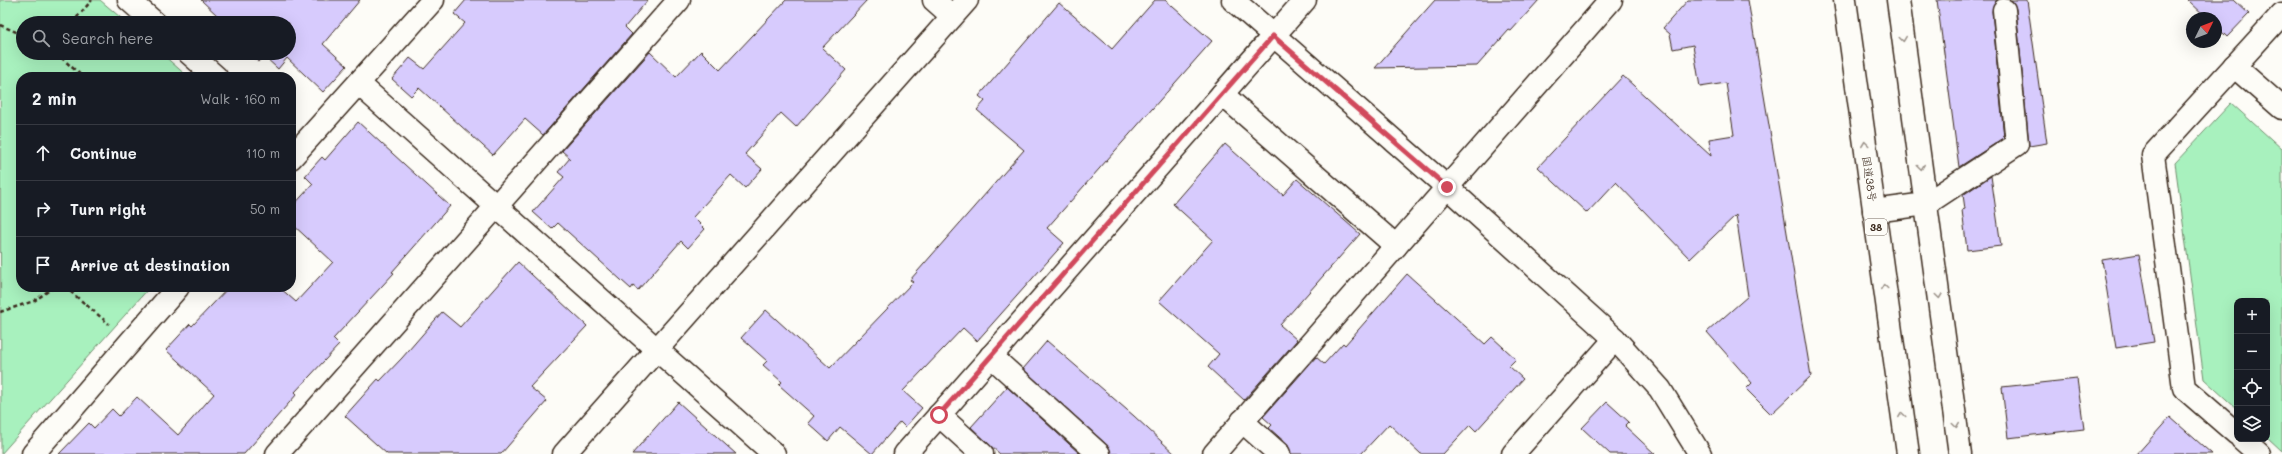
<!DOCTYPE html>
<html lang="en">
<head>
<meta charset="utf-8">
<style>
  :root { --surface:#171b24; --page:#242831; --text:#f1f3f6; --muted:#9ea1a6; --line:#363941 }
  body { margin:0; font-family:Mali,"Klee One",sans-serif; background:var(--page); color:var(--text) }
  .controls { position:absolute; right:12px; bottom:12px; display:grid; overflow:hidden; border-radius:8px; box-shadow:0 4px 16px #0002 }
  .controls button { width:36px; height:36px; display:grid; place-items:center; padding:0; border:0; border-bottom:1px solid var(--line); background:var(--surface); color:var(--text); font:20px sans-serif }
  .compass { position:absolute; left:2186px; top:12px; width:36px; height:36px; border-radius:50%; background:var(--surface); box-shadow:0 4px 16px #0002; rotate:47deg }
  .stop { position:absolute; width:12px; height:12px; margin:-9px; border:3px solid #d1495b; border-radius:50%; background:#fff }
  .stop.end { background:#d1495b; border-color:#fff; box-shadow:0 1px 4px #0008 }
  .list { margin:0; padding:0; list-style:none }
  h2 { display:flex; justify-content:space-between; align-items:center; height:52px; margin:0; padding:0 16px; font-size:17px }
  h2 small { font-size:13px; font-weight:400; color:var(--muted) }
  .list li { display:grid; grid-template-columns:26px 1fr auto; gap:12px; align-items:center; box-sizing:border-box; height:56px; padding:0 16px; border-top:1px solid var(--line) }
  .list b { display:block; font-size:15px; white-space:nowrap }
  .list em { font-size:13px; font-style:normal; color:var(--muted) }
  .icon { flex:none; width:22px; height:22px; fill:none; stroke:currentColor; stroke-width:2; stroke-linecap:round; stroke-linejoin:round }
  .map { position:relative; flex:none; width:2282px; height:454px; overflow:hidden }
  .search { position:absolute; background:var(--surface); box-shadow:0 4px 16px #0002; left:16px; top:16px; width:280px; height:44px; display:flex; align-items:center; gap:10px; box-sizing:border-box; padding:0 14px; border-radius:22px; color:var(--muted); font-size:15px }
  .panel { position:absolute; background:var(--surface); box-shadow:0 4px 16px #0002; left:16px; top:72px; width:280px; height:220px; border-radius:16px }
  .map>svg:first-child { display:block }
  .green { fill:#a8f1be; stroke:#728e6e }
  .building { fill:#d7cbfd; stroke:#3b2a1e }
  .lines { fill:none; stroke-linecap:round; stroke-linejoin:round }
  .minor-casing { stroke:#3b2a1e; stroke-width:25 }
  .highway-casing { stroke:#3b2a1e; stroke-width:25 }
  .path { stroke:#3b2a1e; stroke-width:2.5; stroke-dasharray:4 3; stroke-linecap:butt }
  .minor { stroke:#fdfcf7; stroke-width:22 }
  .highway { stroke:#fdfcf7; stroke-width:22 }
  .oneway { stroke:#9c938a }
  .route { stroke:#d1495b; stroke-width:5 }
  .labels { text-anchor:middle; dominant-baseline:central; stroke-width:4; stroke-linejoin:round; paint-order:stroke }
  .shield { fill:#fdfcf7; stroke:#75695f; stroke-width:1 }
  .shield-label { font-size:10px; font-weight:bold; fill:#3b2a1e }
  .street-label { font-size:11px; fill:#3b2a1e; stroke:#fdfcf7 }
</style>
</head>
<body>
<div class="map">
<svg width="2282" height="454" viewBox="0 0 2282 454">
  <rect width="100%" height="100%" fill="#fdfcf7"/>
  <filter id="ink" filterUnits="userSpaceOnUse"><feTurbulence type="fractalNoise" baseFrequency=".025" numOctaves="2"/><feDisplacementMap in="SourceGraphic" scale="8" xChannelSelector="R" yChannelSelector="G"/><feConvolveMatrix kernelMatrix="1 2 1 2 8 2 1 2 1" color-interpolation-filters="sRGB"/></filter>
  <g filter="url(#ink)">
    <!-- green -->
    <g class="green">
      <polygon points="0,0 100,0 127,23 23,23 23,53 161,53 188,77 21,77 21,287 150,287 1,454"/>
      <polygon points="2231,103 2282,149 2282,451 2267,437 2267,301 2237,301 2237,409 2204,379 2175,163"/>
    </g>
    <!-- building -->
    <g class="building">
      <polygon points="201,0 360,0 323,44 347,66 323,92 287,58 278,69 264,56 258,62 248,53 289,53 289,23 215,23 213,21 218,16"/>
      <polygon points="466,0 648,0 625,27 632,34 543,135 525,119 493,155 419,88 411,96 392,79 410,58 424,69 465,23 454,14"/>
      <polygon points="786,0 867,0 822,48 846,70 796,127 781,113 745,154 762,169 745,188 731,175 693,217 705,229 688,248 681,241 638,290 633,286 631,289 558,223 552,229 533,212 564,177 558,172 570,158 562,151 650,52 676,77 701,51 720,70"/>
      <polygon points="1155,0 1165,0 1212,41 1047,228 1064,243 977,341 963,328 903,391 922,408 905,427 900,422 872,454 840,427 828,441 808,423 814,416 779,385 782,382 763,365 767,361 741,338 766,310 830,368 913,282 910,280 1024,150 977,110 985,101 979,96 1059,3 1112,49"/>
      <polygon points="1435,0 1539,0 1511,31 1509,30 1477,66 1375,68"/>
      <polygon points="1688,0 1748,0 1811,376 1771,414 1746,389 1752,383 1707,332 1748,296 1736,215 1690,259 1616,182 1587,213 1538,167 1623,76 1711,156 1709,139 1734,135 1726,83 1700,87 1693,45 1673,49 1670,34 1663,28"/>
      <polygon points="1937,0 1997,0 1992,11 2004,138 1959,167"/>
      <polygon points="2011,0 2027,0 2047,143 2029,146 2016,9"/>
      <polygon points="2188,0 2234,0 2249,14 2227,37 2216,26 2216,18 2207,18"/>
      <polygon points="358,122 450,206 392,272 394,273 333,339 339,345 295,392 297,394 244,454 59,454 89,423 94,428 112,409 119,416 137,397 178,435 214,394 166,350 190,324 192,326 229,287 279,287 296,302 333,262 291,223 291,208 313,184 305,176 322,157 325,160"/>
      <polygon points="1225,144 1283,195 1297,179 1360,234 1280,325 1297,340 1244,400 1208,367 1219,354 1159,301 1213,240 1173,204"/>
      <polygon points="1991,176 2001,246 1967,250 1962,210 1965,209 1963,195"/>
      <polygon points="2139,254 2154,342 2116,348 2102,260"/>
      <polygon points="518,262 587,326 530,387 547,401 501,454 387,454 345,416 378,379 380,381 402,358 442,312 460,327"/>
      <polygon points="1407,274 1485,344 1492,337 1516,359 1509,366 1523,379 1476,431 1470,425 1443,454 1421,454 1389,424 1361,454 1291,454 1288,445 1269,428 1272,425 1263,417 1316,357 1324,364 1343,343 1345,345"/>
      <polygon points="1047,341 1134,416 1175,454 1111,454 1107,445 1023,369"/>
      <polygon points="2077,379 2084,429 2008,438 2002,387"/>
      <polygon points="1007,387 1080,454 1000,454 992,447 971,427"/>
      <polygon points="678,402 736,454 632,454"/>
      <polygon points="1607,402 1629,422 1625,426 1655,454 1610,454 1582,428"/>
      <polygon points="2170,417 2212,454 2137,454"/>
    </g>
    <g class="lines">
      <defs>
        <g id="minor">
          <polyline points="129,0 155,23"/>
          <polyline points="934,0 952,16"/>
          <polyline points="1233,0 1447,187 1615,339 1660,389 1700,454"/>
          <polyline points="189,53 216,77"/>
          <polyline points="2234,66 2282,108"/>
          <polyline points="359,84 774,454"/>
          <polyline points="1222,94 1396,246"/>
          <polyline points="291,158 433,0"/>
          <polyline points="1874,211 1926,204 2017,144 2004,10"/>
          <polyline points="991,356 1099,454"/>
          <polyline points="939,415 982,454"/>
          <polyline points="1242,421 1279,454"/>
          <polyline points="2237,434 2184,388 2153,155 2282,14"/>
          <polyline points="2242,439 2259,454"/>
          <polyline points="33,454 178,287"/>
          <polyline points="277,454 679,0"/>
          <polyline points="564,454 967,0"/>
          <polyline points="905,454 1305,0"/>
          <polyline points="1214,454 1611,0"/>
          <polyline points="1513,454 1615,339"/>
        </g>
        <g id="highway">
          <polyline points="1845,0 1908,454"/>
          <polyline points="1898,0 1960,454"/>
        </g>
      </defs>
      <!-- minor casing -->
      <use href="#minor" class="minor-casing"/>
      <!-- highway casing -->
      <use href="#highway" class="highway-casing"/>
      <!-- path -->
      <g class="path">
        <polyline points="72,23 92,0"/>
        <polyline points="0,25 23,35"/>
        <polyline points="56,53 83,77"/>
        <polyline points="65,287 109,324"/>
        <polyline points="0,312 34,301 54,287"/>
      </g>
      <!-- minor -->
      <use href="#minor" class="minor"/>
      <!-- highway -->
      <use href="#highway" class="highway"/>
    </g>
    <!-- one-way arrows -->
    <defs><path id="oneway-chevron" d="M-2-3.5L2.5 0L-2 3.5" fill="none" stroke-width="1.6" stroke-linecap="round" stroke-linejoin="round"/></defs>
    <g class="oneway">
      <use href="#oneway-chevron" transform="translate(1903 39) rotate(82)"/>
      <use href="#oneway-chevron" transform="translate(1865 144) rotate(-98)"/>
      <use href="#oneway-chevron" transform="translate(1921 167) rotate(82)"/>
      <use href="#oneway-chevron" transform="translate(1884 287) rotate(-98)"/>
      <use href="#oneway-chevron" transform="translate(1939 296) rotate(82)"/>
      <use href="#oneway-chevron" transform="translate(1902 415) rotate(-98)"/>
      <use href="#oneway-chevron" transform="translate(1956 425) rotate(82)"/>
    </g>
  </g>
  <g class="lines" filter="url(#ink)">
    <!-- route -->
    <polyline class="route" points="939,415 1273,36 1447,187"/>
  </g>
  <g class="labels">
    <!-- shield labels -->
    <rect class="shield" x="1865" y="219" width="22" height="16" rx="3"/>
    <g class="shield-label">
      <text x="1876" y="227">38</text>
    </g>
    <!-- street labels -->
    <g class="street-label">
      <text transform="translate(1870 179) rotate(82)">国道38号</text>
    </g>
  </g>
</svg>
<div class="controls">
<button>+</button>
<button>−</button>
<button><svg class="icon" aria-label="locate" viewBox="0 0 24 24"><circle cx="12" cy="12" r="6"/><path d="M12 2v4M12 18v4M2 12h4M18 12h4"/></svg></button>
<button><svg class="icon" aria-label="layers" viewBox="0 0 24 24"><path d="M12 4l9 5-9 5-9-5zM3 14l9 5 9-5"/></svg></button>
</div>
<svg class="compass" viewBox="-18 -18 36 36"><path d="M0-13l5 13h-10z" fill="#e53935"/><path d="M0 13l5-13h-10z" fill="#9ea1a6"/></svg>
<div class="stop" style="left:939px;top:415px"></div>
<div class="stop end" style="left:1447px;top:187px"></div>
<div class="search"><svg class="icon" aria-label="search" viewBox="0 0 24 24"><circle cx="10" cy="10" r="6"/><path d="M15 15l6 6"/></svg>Search here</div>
<section class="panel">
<h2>2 min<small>Walk · 160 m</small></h2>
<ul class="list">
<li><svg class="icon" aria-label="ahead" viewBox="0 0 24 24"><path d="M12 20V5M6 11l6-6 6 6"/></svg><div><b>Continue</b></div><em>110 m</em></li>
<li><svg class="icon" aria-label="right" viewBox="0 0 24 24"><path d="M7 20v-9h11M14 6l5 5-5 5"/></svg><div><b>Turn right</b></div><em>50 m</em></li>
<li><svg class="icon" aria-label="arrive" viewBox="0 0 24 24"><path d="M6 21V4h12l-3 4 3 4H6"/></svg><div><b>Arrive at destination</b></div></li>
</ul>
</section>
</div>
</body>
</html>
